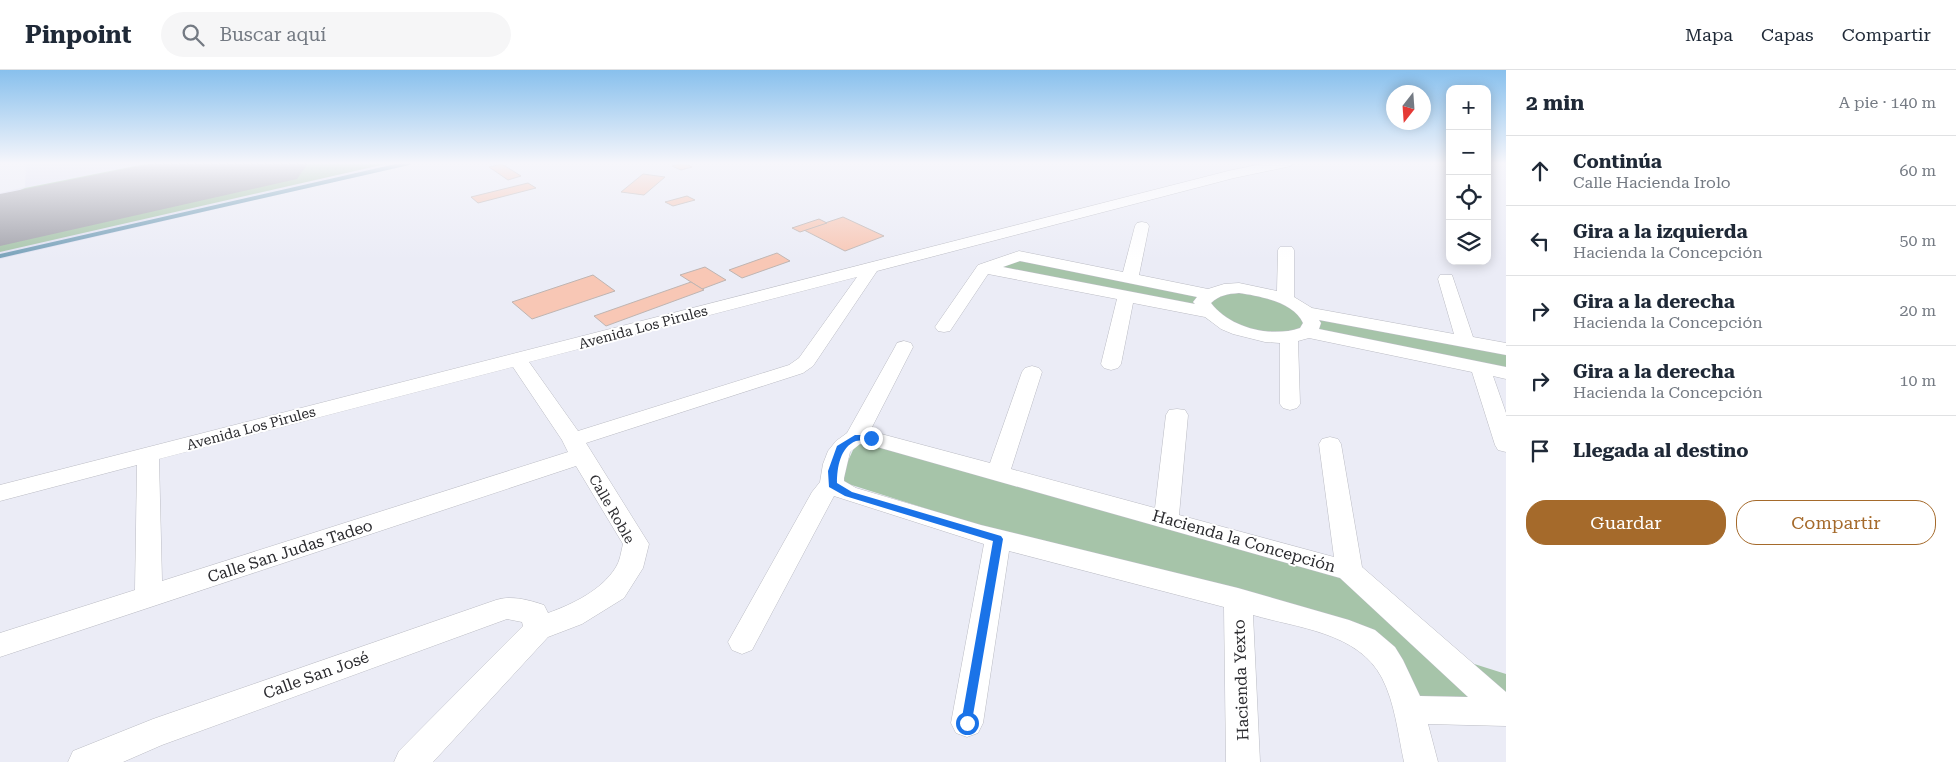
<!DOCTYPE html>
<html lang="es">
<head>
<meta charset="utf-8">
<style>
  :root { --surface:#fff; --page:#f6f6f7; --text:#1f2937; --muted:#747a83; --line:#e0e1e3; --accent:#a56a2b }
  body { margin:0; font-family:"Roboto Serif",serif; background:var(--page); color:var(--text) }
  .controls { position:absolute; right:15px; top:15px; display:grid; overflow:hidden; border-radius:10px; box-shadow:0 2px 12px #0003 }
  .controls button { width:45px; height:45px; display:grid; place-items:center; padding:0; border:0; border-bottom:1px solid var(--line); background:var(--surface); color:var(--text); font:25px sans-serif }
  .compass { position:absolute; left:1386px; top:15px; width:45px; height:45px; border-radius:50%; background:var(--surface); box-shadow:0 2px 12px #0003; rotate:197deg }
  .stop { position:absolute; width:15px; height:15px; margin:-11px; border:4px solid #1a73e8; border-radius:50%; background:#fff }
  .stop.end { background:#1a73e8; border-color:#fff; box-shadow:0 1px 5px #0008 }
  .list { margin:0; padding:0; list-style:none }
  h2 { display:flex; justify-content:space-between; align-items:center; height:65px; margin:0; padding:0 20px; font-size:21px }
  h2 small { font-size:16px; font-weight:400; color:var(--muted) }
  .list li { display:grid; grid-template-columns:32px 1fr auto; gap:15px; align-items:center; box-sizing:border-box; height:70px; padding:0 20px; border-top:1px solid var(--line) }
  .list b { display:block; font-size:19px; white-space:nowrap }
  .list p { margin:0; font-size:16px; white-space:nowrap; color:var(--muted) }
  .list em { font-size:16px; font-style:normal; color:var(--muted) }
  .actions { display:flex; gap:10px; padding:15px 20px }
  .actions a { flex:1; padding:11px 0; border:1px solid var(--accent); border-radius:20px; text-align:center; font-size:18px; color:var(--accent) }
  .actions .main { background:var(--accent); color:#fff }
  .icon { flex:none; width:28px; height:28px; fill:none; stroke:currentColor; stroke-width:2; stroke-linecap:round; stroke-linejoin:round }
  .map { position:relative; flex:none; width:1506px; height:692px; overflow:hidden }
  header { display:flex; align-items:center; gap:30px; box-sizing:border-box; height:70px; padding:0 25px; background:var(--surface); border-bottom:1px solid var(--line) }
  header strong { font-size:24px }
  nav { display:flex; gap:28px; margin-inline-start:auto; font-size:18px }
  .search { width:350px; height:45px; background:var(--page); display:flex; align-items:center; gap:12px; box-sizing:border-box; padding:0 18px; border-radius:28px; color:var(--muted); font-size:19px }
  main { display:flex }
  aside { flex:1; background:var(--surface) }
  .map>svg:first-child { display:block }
  .built { fill:#e0e1f2 }
  .green { fill:#a6c4a9 }
  .lines { fill:none; stroke-linecap:round; stroke-linejoin:round }
  .stream { stroke:#77a1b9; stroke-width:4 }
  .runway { fill:#a2a2aa; fill-rule:evenodd }
  .building { fill:#f8c7b5; stroke:#bfb5b2 }
  .minor-casing { stroke:#bbbcc4; stroke-width:1 }
  .minor { fill:#fff; fill-rule:evenodd }
  .route { fill:#1a73e8 }
  .labels { text-anchor:middle; dominant-baseline:central; stroke-width:4; stroke-linejoin:round; paint-order:stroke }
  .street-label { font-size:14px; fill:#2b2b2f; stroke:#fff }
  .near-street-label { font-size:16px; fill:#2b2b2f; stroke:#fff }
</style>
</head>
<body>
<header>
<strong>Pinpoint</strong>
<div class="search"><svg class="icon" aria-label="search" viewBox="0 0 24 24"><circle cx="10" cy="10" r="6"/><path d="M15 15l6 6"/></svg>Buscar aquí</div>
<nav><a>Mapa</a><a>Capas</a><a>Compartir</a></nav>
</header>
<main>
<div class="map">
<svg width="1506" height="692" viewBox="0 0 1506 692">
  <rect width="100%" height="100%" fill="#ebecf6"/>
  <!-- built -->
  <polygon class="built" points="26,93 417,93 0,189 0,123 25,117"/>
  <!-- green -->
  <g class="green">
    <polygon points="150,93 236,93 0,142 0,129 25,118"/>
    <polygon points="305,93 390,93 0,182 0,159"/>
    <polygon points="1013,190 1198,222 1233,217 1289,233 1506,279 1506,302 1302,262 1232,261 1210,251 1197,241 989,197"/>
    <polygon points="858,369 1348,503 1433,581 1506,604 1506,644 1410,628 1379,576 1019,468 839,411"/>
  </g>
  <g class="lines">
    <!-- stream -->
    <polyline class="stream" points="0,186 409,93"/>
    <!-- runway -->
    <polygon class="runway" points="155,93 308,93 297,109 0,176 0,124"/>
  </g>
  <!-- building -->
  <g class="building">
    <polygon points="684,93 692,97 681,100 672,96"/>
    <polygon points="502,94 521,106 508,110 489,97"/>
    <polygon points="643,104 665,107 644,125 621,122"/>
    <polygon points="528,113 536,118 478,133 471,127"/>
    <polygon points="687,126 695,130 673,136 665,132"/>
    <polygon points="843,147 884,166 845,181 804,160"/>
    <polygon points="819,149 827,153 800,162 792,158"/>
    <polygon points="777,183 790,191 742,208 729,200"/>
    <polygon points="705,197 726,210 702,219 680,205"/>
    <polygon points="593,205 615,221 532,249 512,232"/>
    <polygon points="691,212 704,220 606,256 594,246"/>
  </g>
  <g class="lines">
    <defs>
      <g id="minor">
        <path d="M1266,93H1293L1291,96L1234,108L877,201L813,296L803,303L586,373L649,474L643,498L624,528L582,554L548,567L433,692H394L399,681L523,556L522,552L507,549L162,675L123,692H68L73,681L153,649L496,530C511,525 529,530 544,535L548,543C573,534 602,520 616,497C620,491 621,482 623,474L576,396L0,587V563L135,520L137,395L0,431V415L1228,101ZM857,207L799,288L789,295L578,361L529,292ZM513,297L562,370L568,382L162,511L159,389Z"/>
        <path d="M1142,152L1147,153L1149,156L1139,205L1208,219L1224,214L1239,213L1277,221L1278,180L1280,177H1292L1294,180V227L1312,238L1454,264L1438,209L1440,205H1452L1473,267L1506,273V285L1319,250L1321,253L1319,259L1506,297V309L1493,306L1506,343V382L1498,380L1495,375L1472,302L1309,268L1298,271L1300,334L1297,338L1290,340L1283,338L1280,334V273L1265,272L1233,264L1221,259L1205,247L1133,233L1121,294L1118,298L1111,300L1104,298L1101,294L1117,229L988,204L950,261L944,262L938,261L935,257L978,195L1013,183L1019,181L1123,202L1135,156L1137,153ZM1020,191L1197,227L1193,232L1195,234L1003,197ZM1239,223C1259,226 1294,232 1303,253L1300,258C1271,268 1230,258 1211,233C1220,225 1227,224 1239,223Z"/>
        <path d="M904,271L911,273L913,277L870,361L990,393L1022,302L1025,298L1032,296L1039,298L1042,302L1011,399L1155,438L1166,345L1169,340L1177,339L1185,340L1188,345L1179,445L1334,487L1319,374L1322,369L1330,367L1338,369L1341,374L1362,497L1506,622V656L1428,654L1438,692H1404C1398,664 1395,633 1382,608C1358,562 1297,558 1253,545L1260,692H1226L1224,537L1009,481L983,653L978,663L967,667L956,663L951,653L984,474L834,426L752,580L742,584L732,580L728,572L812,422L820,412L823,394L828,381L836,371L847,363L895,277L897,273ZM860,374L870,375L1340,508L1468,627L1420,626L1403,590L1395,577L1375,560L1349,550L1238,518L981,455L856,418L844,411V408L850,382Z"/>
      </g>
    </defs>
    <!-- minor casing -->
    <use href="#minor" class="minor-casing"/>
    <!-- minor -->
    <use href="#minor" class="minor"/>
  </g>
  <!-- sky -->
  <linearGradient id="sky" x2="0" y2="1"><stop stop-color="#88c0ed"/><stop offset="0.49" stop-color="#f6f6fb"/><stop offset="1" stop-color="#f6f6fb" stop-opacity="0"/></linearGradient>
  <rect width="1506" height="190" fill="url(#sky)"/>
  <!-- route -->
  <path class="route" d="M855,365H871L876,368C870,372 863,369 856,371C840,377 837,398 837,413L852,422L1001,466L1003,469L971,657L967,659L962,657L961,653L993,471L845,426L829,417L828,401L837,376Z"/>
  <g class="labels">
    <!-- street labels -->
    <g class="street-label">
      <text transform="translate(643 257) rotate(-15)">Avenida Los Pirules</text>
      <text transform="translate(251 358) rotate(-15)">Avenida Los Pirules</text>
      <text transform="translate(612 439) rotate(60)">Calle Roble</text>
    </g>
    <!-- near-street labels -->
    <g class="near-street-label">
      <text transform="translate(1244 471) rotate(16)">Hacienda la Concepción</text>
      <text transform="translate(290 481) rotate(-18)">Calle San Judas Tadeo</text>
      <text transform="translate(316 605) rotate(-20)">Calle San José</text>
      <text transform="translate(1241 610) rotate(-92)">Hacienda Yexto</text>
    </g>
  </g>
</svg>
<div class="controls">
<button>+</button>
<button>−</button>
<button><svg class="icon" aria-label="locate" viewBox="0 0 24 24"><circle cx="12" cy="12" r="6"/><path d="M12 2v4M12 18v4M2 12h4M18 12h4"/></svg></button>
<button><svg class="icon" aria-label="layers" viewBox="0 0 24 24"><path d="M12 4l9 5-9 5-9-5zM3 14l9 5 9-5"/></svg></button>
</div>
<svg class="compass" viewBox="-18 -18 36 36"><path d="M0-13l5 13h-10z" fill="#e53935"/><path d="M0 13l5-13h-10z" fill="#747a83"/></svg>
<div class="stop" style="left:967px;top:653px"></div>
<div class="stop end" style="left:871px;top:368px"></div>
</div>
<aside>
<h2>2 min<small>A pie · 140 m</small></h2>
<ul class="list">
<li><svg class="icon" aria-label="ahead" viewBox="0 0 24 24"><path d="M12 20V5M6 11l6-6 6 6"/></svg><div><b>Continúa</b><p>Calle Hacienda Irolo</p></div><em>60 m</em></li>
<li><svg class="icon" aria-label="left" viewBox="0 0 24 24"><path d="M17 20v-9H6M10 6l-5 5 5 5"/></svg><div><b>Gira a la izquierda</b><p>Hacienda la Concepción</p></div><em>50 m</em></li>
<li><svg class="icon" aria-label="right" viewBox="0 0 24 24"><path d="M7 20v-9h11M14 6l5 5-5 5"/></svg><div><b>Gira a la derecha</b><p>Hacienda la Concepción</p></div><em>20 m</em></li>
<li><svg class="icon" aria-label="right" viewBox="0 0 24 24"><path d="M7 20v-9h11M14 6l5 5-5 5"/></svg><div><b>Gira a la derecha</b><p>Hacienda la Concepción</p></div><em>10 m</em></li>
<li><svg class="icon" aria-label="arrive" viewBox="0 0 24 24"><path d="M6 21V4h12l-3 4 3 4H6"/></svg><div><b>Llegada al destino</b></div></li>
</ul>
<div class="actions"><a class="main">Guardar</a><a>Compartir</a></div>
</aside>
</main>
</body>
</html>
